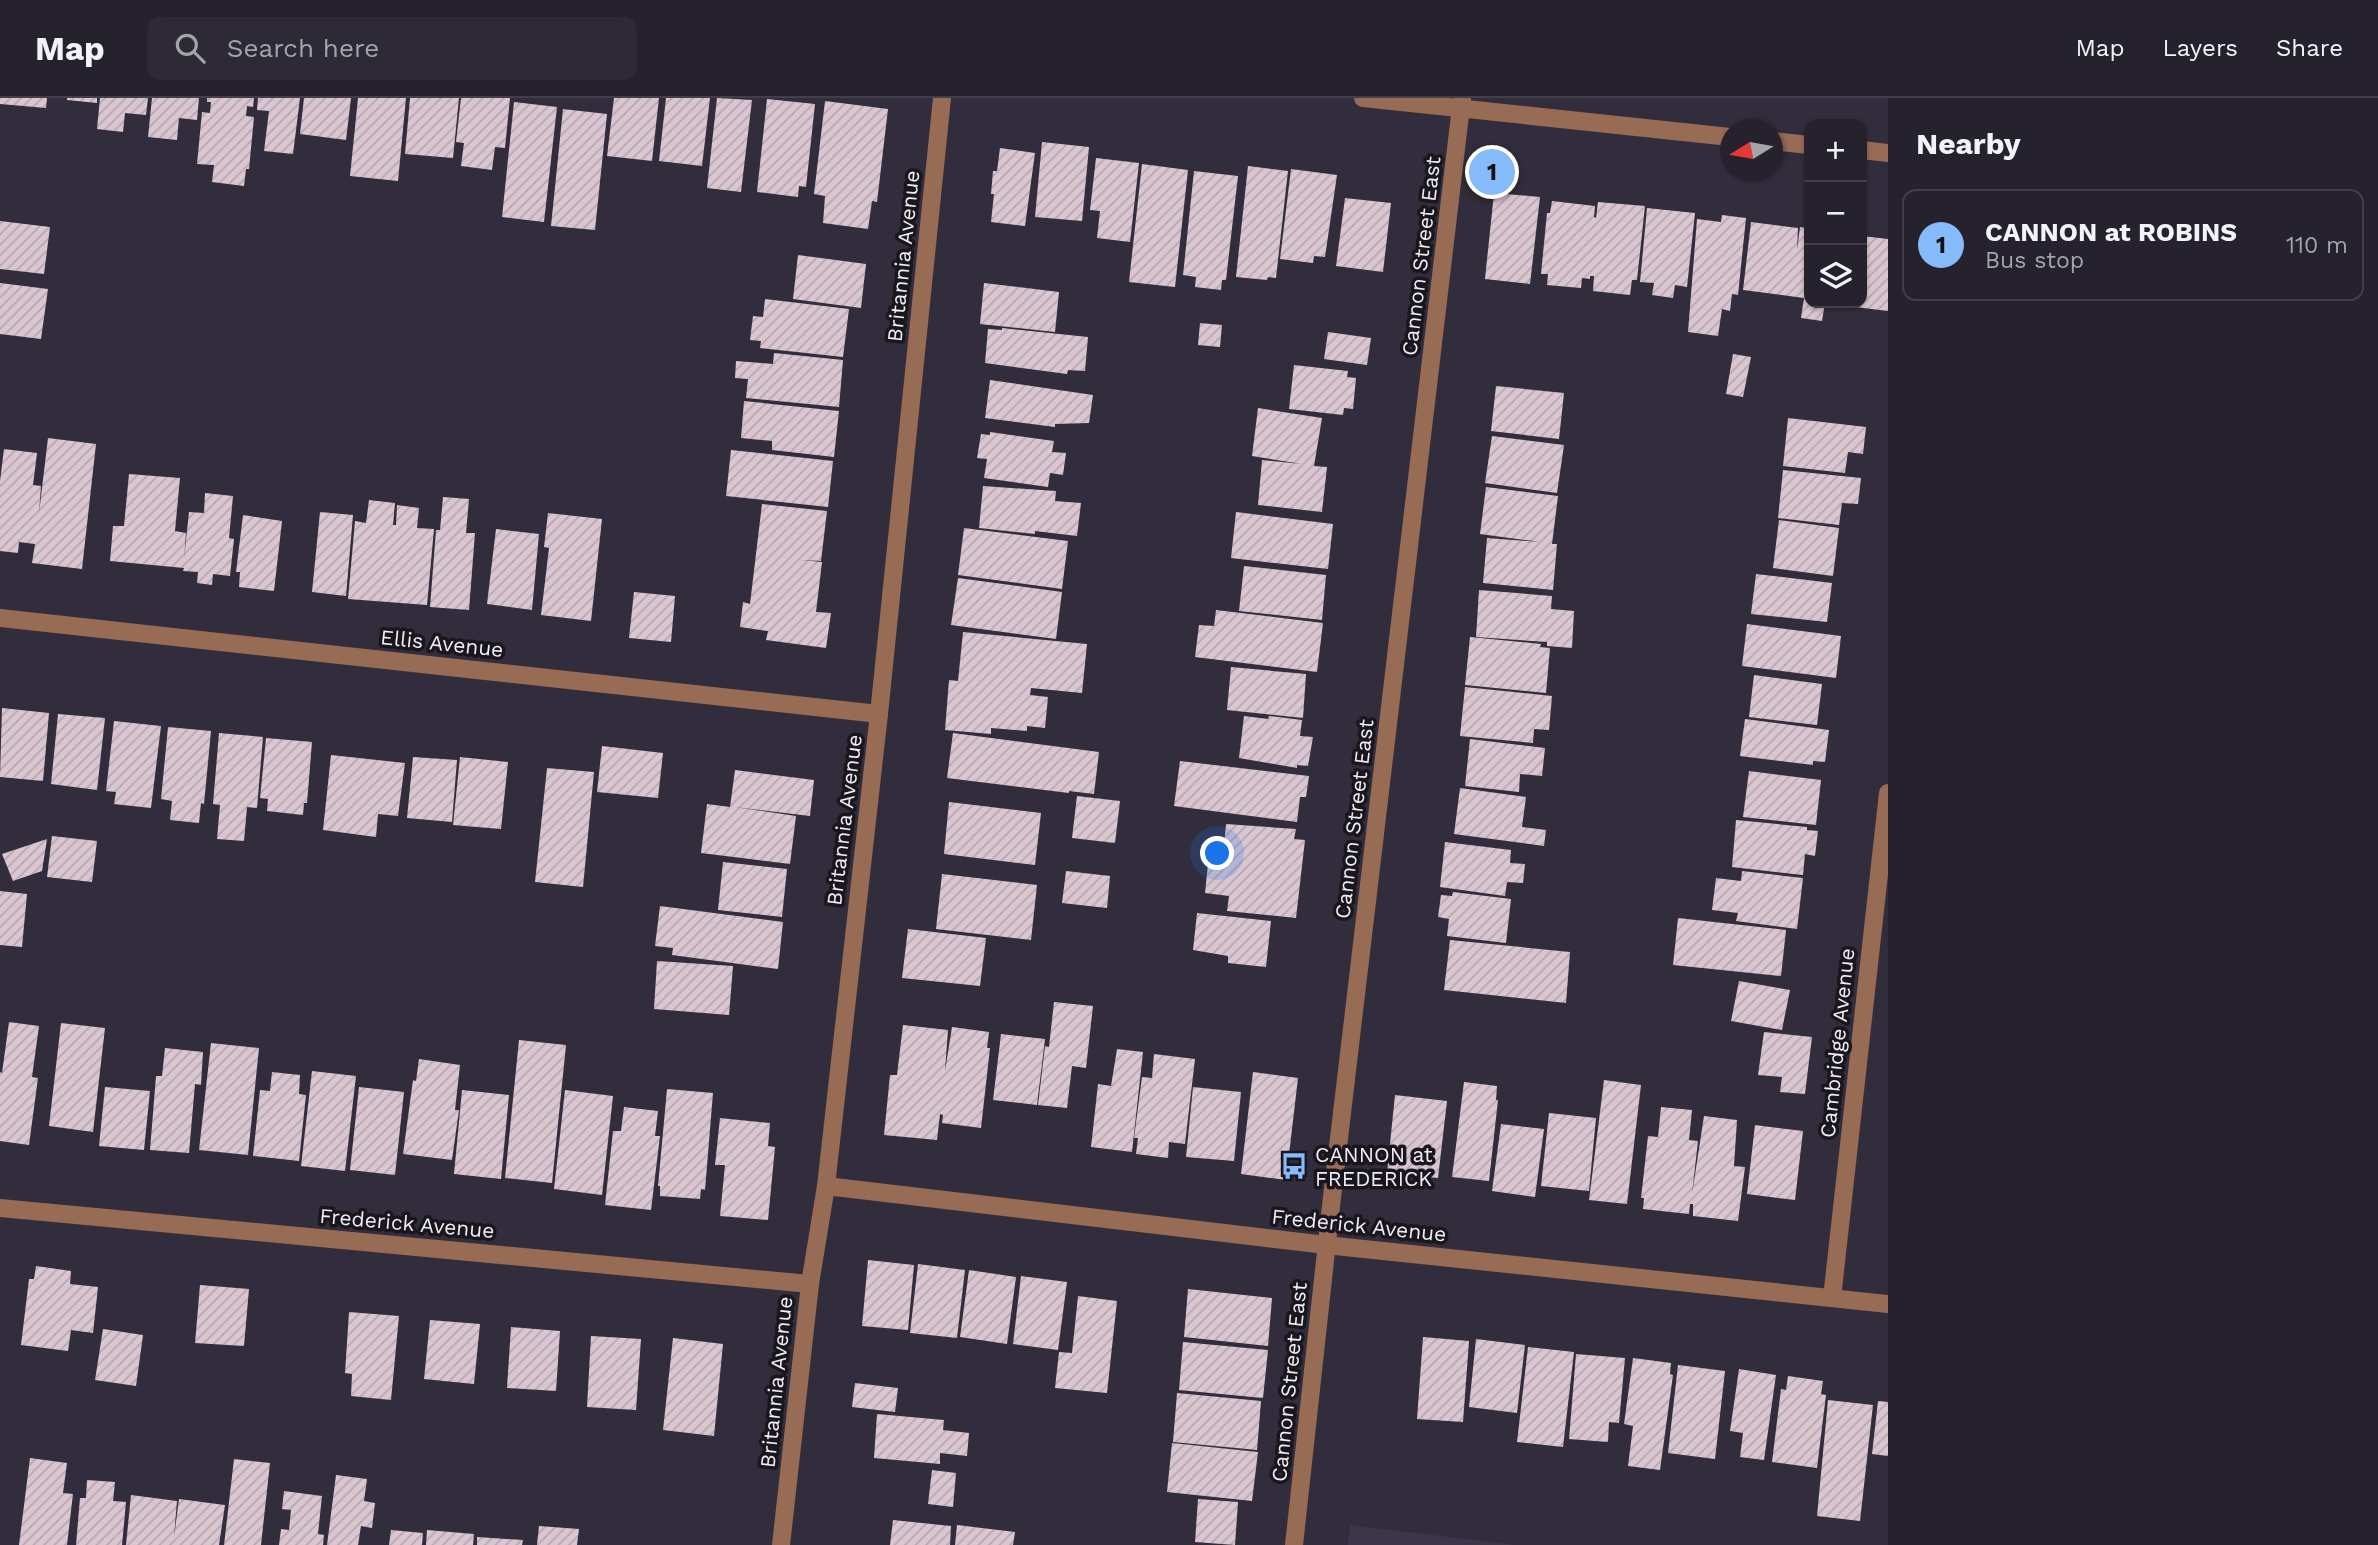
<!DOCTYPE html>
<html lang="en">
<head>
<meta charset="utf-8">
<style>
  :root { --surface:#26222d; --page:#2e2a35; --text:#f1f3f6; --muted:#a4a4aa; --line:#423f49; --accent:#85bbfb }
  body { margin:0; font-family:"Work Sans",sans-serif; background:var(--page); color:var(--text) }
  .controls { position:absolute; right:21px; top:21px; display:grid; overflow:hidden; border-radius:14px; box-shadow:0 2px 5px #0004 }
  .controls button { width:63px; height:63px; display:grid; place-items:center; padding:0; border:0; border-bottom:2px solid var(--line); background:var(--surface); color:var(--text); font:35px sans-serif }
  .compass { position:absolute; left:1720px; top:21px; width:63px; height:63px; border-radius:50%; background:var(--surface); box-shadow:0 2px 5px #0004; rotate:259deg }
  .you { position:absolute; left:1218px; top:756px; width:24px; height:24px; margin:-18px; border:5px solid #fff; border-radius:50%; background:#1a73e8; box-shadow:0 0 0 10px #1a73e833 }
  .badge { display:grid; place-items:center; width:46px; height:46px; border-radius:50%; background:var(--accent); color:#111; font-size:23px; font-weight:700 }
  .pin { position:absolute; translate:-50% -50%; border:4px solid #fff; box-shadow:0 2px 7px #0006 }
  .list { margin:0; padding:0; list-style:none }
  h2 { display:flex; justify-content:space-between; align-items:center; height:91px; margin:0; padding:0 28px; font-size:30px }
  h2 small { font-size:23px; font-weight:400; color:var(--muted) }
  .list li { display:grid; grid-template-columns:46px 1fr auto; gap:21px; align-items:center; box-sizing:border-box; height:112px; margin:0 14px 14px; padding:0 14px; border:2px solid var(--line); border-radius:14px }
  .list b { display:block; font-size:26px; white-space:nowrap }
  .list p { margin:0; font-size:23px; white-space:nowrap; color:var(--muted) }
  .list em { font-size:23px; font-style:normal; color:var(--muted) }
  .icon { flex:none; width:38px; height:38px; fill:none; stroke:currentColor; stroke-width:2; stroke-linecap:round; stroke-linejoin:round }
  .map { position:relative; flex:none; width:1888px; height:1447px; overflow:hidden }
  header { display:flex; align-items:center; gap:42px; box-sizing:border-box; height:98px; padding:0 35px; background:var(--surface); border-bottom:2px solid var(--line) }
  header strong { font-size:33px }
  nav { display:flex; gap:38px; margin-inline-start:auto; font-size:24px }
  .search { width:490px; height:63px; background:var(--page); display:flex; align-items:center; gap:18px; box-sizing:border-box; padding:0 24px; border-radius:14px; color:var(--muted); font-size:26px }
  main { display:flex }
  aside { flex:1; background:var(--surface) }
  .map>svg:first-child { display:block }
  .built { fill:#3d364a }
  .building { fill:url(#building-hatch) }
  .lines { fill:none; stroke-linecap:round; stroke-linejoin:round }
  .minor { stroke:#986b55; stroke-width:18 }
  .labels { text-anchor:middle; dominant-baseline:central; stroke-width:7; stroke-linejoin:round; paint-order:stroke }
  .street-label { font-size:21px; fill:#efecf6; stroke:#19171d }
  .poi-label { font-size:21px; fill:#efecf6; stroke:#19171d; text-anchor:start }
</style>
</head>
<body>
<header>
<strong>Map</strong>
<div class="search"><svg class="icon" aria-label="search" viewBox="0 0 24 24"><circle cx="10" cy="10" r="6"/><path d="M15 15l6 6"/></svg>Search here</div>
<nav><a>Map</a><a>Layers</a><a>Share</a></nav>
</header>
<main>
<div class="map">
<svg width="1888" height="1447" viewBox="0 0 1888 1447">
  <defs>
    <pattern id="building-hatch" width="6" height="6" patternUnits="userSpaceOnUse" patternTransform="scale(1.75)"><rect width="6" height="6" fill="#dac6d1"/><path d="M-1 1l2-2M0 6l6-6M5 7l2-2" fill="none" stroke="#b6a6af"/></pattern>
  </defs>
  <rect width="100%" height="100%" fill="#322d3c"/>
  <!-- built -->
  <polygon class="built" points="1350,1427 1515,1447 1348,1447"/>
  <!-- building -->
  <g class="building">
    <polygon points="0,0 47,0 46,10 0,6"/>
    <polygon points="67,0 97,0 97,5 67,2"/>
    <polygon points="100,0 148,0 146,17 125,15 123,34 97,31"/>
    <polygon points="152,0 199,0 197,22 179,20 177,42 148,39"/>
    <polygon points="207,0 254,0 253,9 247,8 246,18 254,19 249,71 246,71 244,88 212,84 214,67 197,66 202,14 210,15 211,4 207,4"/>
    <polygon points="258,0 300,0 293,56 264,53 269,13 257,12"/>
    <polygon points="304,0 351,0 346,42 300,36"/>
    <polygon points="358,0 406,0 398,83 350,78"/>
    <polygon points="410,0 459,0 453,60 405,56"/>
    <polygon points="461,0 510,0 505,50 495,49 492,72 461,68 464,45 456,44"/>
    <polygon points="614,0 659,0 652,63 607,58"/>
    <polygon points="666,0 710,0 702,68 659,63"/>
    <polygon points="717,0 752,2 741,94 707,90"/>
    <polygon points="767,1 815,6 806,89 799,88 798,99 757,94"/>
    <polygon points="825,3 888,11 877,104 872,103 868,131 823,125 825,98 814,96"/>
    <polygon points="514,4 557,9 544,124 502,119"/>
    <polygon points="563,11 607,16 595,132 551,128"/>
    <polygon points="1042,44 1089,49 1082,123 1035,119"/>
    <polygon points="1000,50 1035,55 1025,128 991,124 994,96 991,96 993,73 997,73"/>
    <polygon points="1096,60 1139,65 1130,144 1097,140 1100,113 1090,112"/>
    <polygon points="1142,66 1188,72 1175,189 1129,184"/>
    <polygon points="1248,68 1288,73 1276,180 1268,179 1267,182 1236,179"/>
    <polygon points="1291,71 1337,77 1325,159 1314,158 1313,165 1280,161"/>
    <polygon points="1194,73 1238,78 1226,182 1222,182 1221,192 1195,189 1196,179 1183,177"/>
    <polygon points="1494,95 1540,99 1530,186 1485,181"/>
    <polygon points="1345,100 1391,105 1383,174 1336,168"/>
    <polygon points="1552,103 1595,108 1594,119 1596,120 1598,104 1645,108 1637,182 1632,182 1630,197 1593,193 1594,178 1590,178 1590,181 1582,180 1581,190 1547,187 1548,176 1541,176 1547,115 1550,115"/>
    <polygon points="1647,110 1695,115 1687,189 1675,187 1673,200 1652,197 1654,185 1640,184"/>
    <polygon points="1722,117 1746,120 1738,197 1732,196 1730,213 1722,211 1718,238 1688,234 1697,121 1721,124"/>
    <polygon points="0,123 50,129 44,176 0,171"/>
    <polygon points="1751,124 1798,130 1797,152 1800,129 1809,130 1809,205 1825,205 1822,223 1801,220 1804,200 1743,192"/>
    <polygon points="1862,138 1888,141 1888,213 1847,208 1847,205 1862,205"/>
    <polygon points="798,157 866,166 861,210 793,201"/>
    <polygon points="0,185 48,191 41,241 0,236"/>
    <polygon points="984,185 1059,194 1055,234 980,226"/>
    <polygon points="765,201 849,211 843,259 760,250 761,243 750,242 753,218 763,219"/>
    <polygon points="1200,225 1222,227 1220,249 1198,247"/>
    <polygon points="1002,230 1088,239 1085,273 1068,272 1067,276 985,265 988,231 1002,232"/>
    <polygon points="1328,234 1371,240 1367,267 1324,261"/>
    <polygon points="774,255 843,262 839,309 746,300 748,281 735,280 736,263 773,266"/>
    <polygon points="1733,256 1751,259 1743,299 1726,296"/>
    <polygon points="1294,267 1348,273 1347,279 1356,280 1353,311 1344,310 1343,317 1289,311"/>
    <polygon points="990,282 1093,297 1089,325 1055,326 1055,329 985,320"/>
    <polygon points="1496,288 1564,295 1559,341 1491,333"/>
    <polygon points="744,303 839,313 834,359 772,352 772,343 741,340"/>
    <polygon points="1258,310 1322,320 1314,368 1327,369 1322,414 1258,407 1262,362 1302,366 1252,358"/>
    <polygon points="1788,320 1866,329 1863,356 1848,354 1845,375 1783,368"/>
    <polygon points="990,334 1054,343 1052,354 1066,355 1063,377 1050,375 1048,389 984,380 987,361 977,360 981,336 990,337"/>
    <polygon points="1492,338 1564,347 1557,395 1485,385"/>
    <polygon points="48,340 96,346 82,471 32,465 35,446 19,444 18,455 0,453 0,383 4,351 37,355 33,387 41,388 39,415"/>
    <polygon points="731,352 833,363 828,409 726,398"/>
    <polygon points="1783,372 1861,380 1858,406 1842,405 1839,427 1778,420"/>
    <polygon points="129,376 180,380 175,433 186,435 184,461 189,414 204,415 205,395 233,398 229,440 234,441 230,478 213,476 212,487 197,485 198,474 183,473 184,470 110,463 113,428 124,428"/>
    <polygon points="983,388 1056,393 1055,403 1081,405 1077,438 1035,433 1035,436 979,430"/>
    <polygon points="1486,389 1558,398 1552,446 1557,446 1553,492 1483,485 1487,440 1540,444 1480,436"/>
    <polygon points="443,399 469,401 466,435 475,435 469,512 430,509 436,432 440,432"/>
    <polygon points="369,402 395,405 393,427 396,427 397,407 419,410 417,430 434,431 427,507 348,501 355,423 366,425"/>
    <polygon points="762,406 827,413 821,463 801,462 822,464 816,514 831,515 826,550 766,542 768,533 740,529 743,504 750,506"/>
    <polygon points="320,414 353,417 346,498 312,494"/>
    <polygon points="1236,414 1333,426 1328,471 1231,460"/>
    <polygon points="548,415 602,421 591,523 541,517 549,450 544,449"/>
    <polygon points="243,417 282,423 274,493 239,489 240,474 236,474"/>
    <polygon points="1779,422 1839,430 1833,478 1773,470"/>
    <polygon points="964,430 1068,443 1062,491 958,477"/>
    <polygon points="496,431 539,436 532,512 487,506"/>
    <polygon points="1244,468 1326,477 1322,522 1239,513"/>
    <polygon points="1756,476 1832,485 1827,524 1751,516"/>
    <polygon points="958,480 1062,494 1056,541 951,527"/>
    <polygon points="1479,492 1552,498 1551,511 1574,513 1572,550 1547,548 1547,544 1476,539"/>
    <polygon points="634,494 675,498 671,544 629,540"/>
    <polygon points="1216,512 1323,525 1317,574 1195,559 1199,527 1214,528"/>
    <polygon points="1747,526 1841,538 1836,580 1742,568"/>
    <polygon points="963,534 1087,546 1082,595 1031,590 1030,597 1048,599 1045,630 1027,628 1027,633 991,630 991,636 945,632 949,582 958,583"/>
    <polygon points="1470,539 1541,546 1540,549 1550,550 1546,595 1465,587"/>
    <polygon points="1231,569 1306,576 1303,620 1227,612"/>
    <polygon points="1754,577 1822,586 1817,627 1749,619"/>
    <polygon points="1465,589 1552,598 1549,632 1534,631 1533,645 1460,638"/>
    <polygon points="2,610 49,615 43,683 0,679"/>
    <polygon points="58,616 105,620 97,692 51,686"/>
    <polygon points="1244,618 1268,621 1269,618 1302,622 1300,638 1313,639 1308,668 1297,667 1297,670 1239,660"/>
    <polygon points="1745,621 1829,632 1825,664 1813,663 1813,667 1740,658"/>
    <polygon points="114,623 161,628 151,710 114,706 116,694 106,693"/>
    <polygon points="168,629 211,633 204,706 201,705 199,725 170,722 172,703 161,701"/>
    <polygon points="219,635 263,639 257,710 247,709 244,743 217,741 220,707 213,706"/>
    <polygon points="953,635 1099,654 1094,696 1069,693 1069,695 947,680"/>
    <polygon points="266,640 312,644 307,705 304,705 303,717 267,713 268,701 260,700"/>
    <polygon points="1470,641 1545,650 1542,678 1520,676 1519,694 1465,688"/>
    <polygon points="602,648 663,655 658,700 597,694"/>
    <polygon points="331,657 405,665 398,718 378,716 376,739 323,732"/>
    <polygon points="413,659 457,662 452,724 407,720"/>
    <polygon points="460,659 508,664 501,731 453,727"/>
    <polygon points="1180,663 1309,678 1306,699 1300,699 1297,724 1174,708"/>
    <polygon points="547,670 594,674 583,789 535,784"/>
    <polygon points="735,672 814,682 810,718 734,709 796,718 790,766 701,755 707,706 730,709"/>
    <polygon points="1749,673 1821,682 1816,727 1743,719"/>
    <polygon points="1460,690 1526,699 1522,729 1546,732 1544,748 1454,736"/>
    <polygon points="1077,698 1120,703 1115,745 1072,740"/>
    <polygon points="949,704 1041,715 1035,767 944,756"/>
    <polygon points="1736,722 1807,729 1807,732 1818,733 1815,758 1805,756 1803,777 1732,769"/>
    <polygon points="1226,726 1296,731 1294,741 1305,742 1296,820 1227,813 1229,798 1205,795 1208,766 1222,767"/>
    <polygon points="52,738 97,743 92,784 47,779"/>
    <polygon points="47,741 42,773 13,783 2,756"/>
    <polygon points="1445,744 1511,752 1510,765 1525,766 1523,785 1507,784 1505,798 1440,789"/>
    <polygon points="723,764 787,771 782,819 718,812"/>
    <polygon points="1066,773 1110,778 1107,810 1062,805"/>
    <polygon points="1742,773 1803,780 1797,831 1736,823 1738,815 1712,812 1716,780 1741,783"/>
    <polygon points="942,776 1037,787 1031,842 936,831"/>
    <polygon points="0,793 27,796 22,849 0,847"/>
    <polygon points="1453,794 1511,801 1506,845 1447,838 1449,821 1438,819 1441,797 1452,798"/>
    <polygon points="660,808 783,824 778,871 672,857 673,850 655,848"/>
    <polygon points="1197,815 1271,823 1266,869 1228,865 1228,858 1193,852"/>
    <polygon points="1678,820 1786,832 1781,878 1673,867"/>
    <polygon points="908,831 986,840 980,888 902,880"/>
    <polygon points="1450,842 1570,854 1566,905 1444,892"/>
    <polygon points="657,863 733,868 729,917 654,911"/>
    <polygon points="1739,883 1790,892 1782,932 1731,923"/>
    <polygon points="1054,904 1093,908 1086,970 1072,968 1067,1010 1038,1007 1045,948 1049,949"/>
    <polygon points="9,924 39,928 32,979 38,980 29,1047 0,1043 0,974 2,975"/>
    <polygon points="61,925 105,930 93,1034 49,1028"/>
    <polygon points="903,927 948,932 945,973 952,929 989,934 987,950 990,950 981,1030 942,1025 943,1017 940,1016 937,1042 884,1037 890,977 897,977"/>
    <polygon points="1764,934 1812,939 1805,996 1780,994 1782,979 1758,977"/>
    <polygon points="1001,936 1045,941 1037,1007 993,1002"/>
    <polygon points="519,942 566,947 552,1085 505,1080"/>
    <polygon points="211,945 259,950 248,1057 199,1052"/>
    <polygon points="165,950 203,954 201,987 195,986 189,1055 150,1052 156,978 162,978"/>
    <polygon points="1117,951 1143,954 1132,1054 1091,1049 1098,986 1111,988"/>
    <polygon points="1154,956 1195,961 1185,1046 1169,1044 1168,1060 1136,1056 1138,1040 1134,1040 1142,979 1152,980"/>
    <polygon points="419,961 460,967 455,1012 459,1012 452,1062 403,1056 413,982 416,983"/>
    <polygon points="312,973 356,978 345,1073 301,1068"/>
    <polygon points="272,974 300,977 299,996 306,997 299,1063 253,1058 260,992 270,993"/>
    <polygon points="1253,974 1298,980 1286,1082 1241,1076"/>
    <polygon points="1604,982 1641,987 1627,1106 1589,1102"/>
    <polygon points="1464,984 1497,988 1496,1002 1498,1002 1489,1083 1452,1079"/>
    <polygon points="105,989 150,993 144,1052 99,1048"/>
    <polygon points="359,989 404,994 395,1077 350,1072"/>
    <polygon points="1193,989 1241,994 1234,1063 1186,1059"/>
    <polygon points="667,991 713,995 705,1092 701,1091 700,1101 660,1098 660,1088 658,1088"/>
    <polygon points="462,992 509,997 501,1081 454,1076"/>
    <polygon points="565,992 613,998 602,1097 554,1091"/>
    <polygon points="1395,997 1447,1003 1438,1080 1387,1075"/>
    <polygon points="624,1009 658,1013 655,1038 660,1038 651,1112 605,1107 613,1033 621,1033"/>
    <polygon points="1661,1009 1692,1012 1689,1042 1698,1043 1692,1096 1704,1018 1737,1022 1734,1068 1745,1069 1738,1123 1693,1118 1693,1106 1690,1106 1689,1116 1643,1111 1644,1100 1641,1100 1648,1038 1658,1039"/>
    <polygon points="1549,1015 1596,1020 1589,1093 1541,1088"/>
    <polygon points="720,1020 770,1025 768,1048 775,1049 768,1122 720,1118 725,1067 715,1067"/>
    <polygon points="1501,1026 1544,1031 1535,1099 1492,1093"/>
    <polygon points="1755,1027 1803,1033 1795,1102 1747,1096"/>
    <polygon points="868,1162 914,1167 908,1232 862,1228"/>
    <polygon points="918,1166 965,1172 957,1240 910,1235"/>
    <polygon points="36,1168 71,1173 70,1186 98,1189 93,1235 71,1232 68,1253 21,1247 29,1181 34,1181"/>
    <polygon points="969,1172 1016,1179 1007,1246 960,1239"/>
    <polygon points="1021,1178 1067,1184 1058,1252 1013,1246"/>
    <polygon points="200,1187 249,1191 244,1248 195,1245"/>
    <polygon points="1188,1191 1272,1200 1268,1248 1184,1239"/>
    <polygon points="1078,1198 1117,1203 1107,1295 1055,1290 1059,1254 1072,1255"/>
    <polygon points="349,1214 399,1218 391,1302 351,1298 352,1276 345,1275"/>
    <polygon points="430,1222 480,1226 474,1286 424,1281"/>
    <polygon points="511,1229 560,1233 556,1293 507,1290"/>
    <polygon points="103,1231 143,1237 136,1288 95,1282"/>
    <polygon points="591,1238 641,1241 636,1312 587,1309"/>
    <polygon points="1423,1239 1469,1243 1463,1324 1417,1321"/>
    <polygon points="673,1240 723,1246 714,1338 663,1332"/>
    <polygon points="1476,1241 1525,1247 1517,1315 1469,1309"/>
    <polygon points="1183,1244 1268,1252 1263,1300 1179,1292"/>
    <polygon points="1528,1249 1574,1254 1563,1349 1517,1344"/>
    <polygon points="1576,1256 1625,1260 1619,1325 1609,1324 1608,1344 1569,1341"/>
    <polygon points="1633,1260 1671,1265 1670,1276 1673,1277 1660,1372 1628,1368 1633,1328 1624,1326"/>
    <polygon points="1678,1267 1725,1273 1715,1361 1668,1355"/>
    <polygon points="1739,1271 1776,1277 1764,1362 1740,1359 1743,1335 1730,1333"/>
    <polygon points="1788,1278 1823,1283 1821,1296 1826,1297 1817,1370 1772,1364 1781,1291 1786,1292"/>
    <polygon points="855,1285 898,1290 895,1314 852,1309"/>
    <polygon points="1177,1295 1261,1303 1257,1352 1173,1344"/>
    <polygon points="1828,1302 1873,1307 1860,1423 1817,1418"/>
    <polygon points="1878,1303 1888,1304 1888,1358 1872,1356"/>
    <polygon points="877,1316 944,1322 943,1332 969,1335 967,1358 940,1355 940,1366 874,1360"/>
    <polygon points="1172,1345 1258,1354 1252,1403 1167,1394"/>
    <polygon points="30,1360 67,1365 63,1395 73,1396 67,1447 19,1447"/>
    <polygon points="234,1361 270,1365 261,1447 224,1447"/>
    <polygon points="932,1372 956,1375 953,1409 928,1406"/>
    <polygon points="336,1377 367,1381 364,1403 375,1405 372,1430 361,1428 358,1447 327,1447"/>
    <polygon points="87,1382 115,1384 113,1403 126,1404 122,1447 76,1447 80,1400 86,1400"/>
    <polygon points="284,1393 322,1398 318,1436 324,1437 323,1447 279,1447 281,1431 289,1432 291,1412 282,1411"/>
    <polygon points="131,1397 177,1403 174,1439 179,1401 225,1407 219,1447 126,1447"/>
    <polygon points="1198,1401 1238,1404 1235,1447 1195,1444"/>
    <polygon points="893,1422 951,1428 950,1447 890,1447"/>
    <polygon points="957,1427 1015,1434 1013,1447 955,1447"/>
    <polygon points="539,1428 579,1431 577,1447 537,1447"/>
    <polygon points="391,1432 423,1435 422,1447 389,1447"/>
    <polygon points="427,1432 474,1436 473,1447 426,1447"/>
    <polygon points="477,1439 523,1442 522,1447 477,1447"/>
  </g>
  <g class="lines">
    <!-- minor -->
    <g class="minor">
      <polyline points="1363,0 1730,39"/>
      <polyline points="1772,43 1809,47"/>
      <polyline points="1862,52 1888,55"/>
      <polyline points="0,520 879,616"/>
      <polyline points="826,1088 1326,1147 1888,1206"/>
      <polyline points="0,1110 810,1186"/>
      <polyline points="1832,1200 1888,695"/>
      <polyline points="781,1447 810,1186 826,1088 879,616 942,0"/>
      <polyline points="1294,1447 1331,1108 1462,0"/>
    </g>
  </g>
  <!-- icons -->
  <defs>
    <symbol id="bus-bare" viewBox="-9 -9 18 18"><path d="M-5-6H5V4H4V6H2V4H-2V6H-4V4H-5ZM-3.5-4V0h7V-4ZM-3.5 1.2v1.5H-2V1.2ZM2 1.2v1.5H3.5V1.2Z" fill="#85bbfb" stroke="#19171d" stroke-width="2.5" paint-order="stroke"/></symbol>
  </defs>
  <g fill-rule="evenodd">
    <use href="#bus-bare" x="1275" y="1049" width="38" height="38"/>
  </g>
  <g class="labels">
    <!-- street labels -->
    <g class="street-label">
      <text transform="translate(903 158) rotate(-84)">Britannia Avenue</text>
      <text transform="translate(1421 158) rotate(-83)">Cannon Street East</text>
      <text transform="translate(442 545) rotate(6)">Ellis Avenue</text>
      <text transform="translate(1354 721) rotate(-83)">Cannon Street East</text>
      <text transform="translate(844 722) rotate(-83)">Britannia Avenue</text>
      <text transform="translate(1837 945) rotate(-84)">Cambridge Avenue</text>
      <text transform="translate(407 1125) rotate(5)">Frederick Avenue</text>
      <text transform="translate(1359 1127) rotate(6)">Frederick Avenue</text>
      <text transform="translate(776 1284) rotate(-84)">Britannia Avenue</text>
      <text transform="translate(1289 1284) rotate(-84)">Cannon Street East</text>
    </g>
    <!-- poi labels -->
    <g class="poi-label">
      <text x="1315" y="1056">CANNON at<tspan x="1315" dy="24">FREDERICK</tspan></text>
    </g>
  </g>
</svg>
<div class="controls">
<button>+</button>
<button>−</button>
<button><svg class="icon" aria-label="layers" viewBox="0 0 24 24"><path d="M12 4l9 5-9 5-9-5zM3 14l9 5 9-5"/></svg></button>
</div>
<svg class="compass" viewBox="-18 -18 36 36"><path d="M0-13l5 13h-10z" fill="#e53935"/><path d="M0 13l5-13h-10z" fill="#a4a4aa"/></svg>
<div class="you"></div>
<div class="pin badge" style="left:1492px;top:74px">1</div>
</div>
<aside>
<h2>Nearby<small></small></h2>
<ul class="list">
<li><span class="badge">1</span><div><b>CANNON at ROBINS</b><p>Bus stop</p></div><em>110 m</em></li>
</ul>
</aside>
</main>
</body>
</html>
